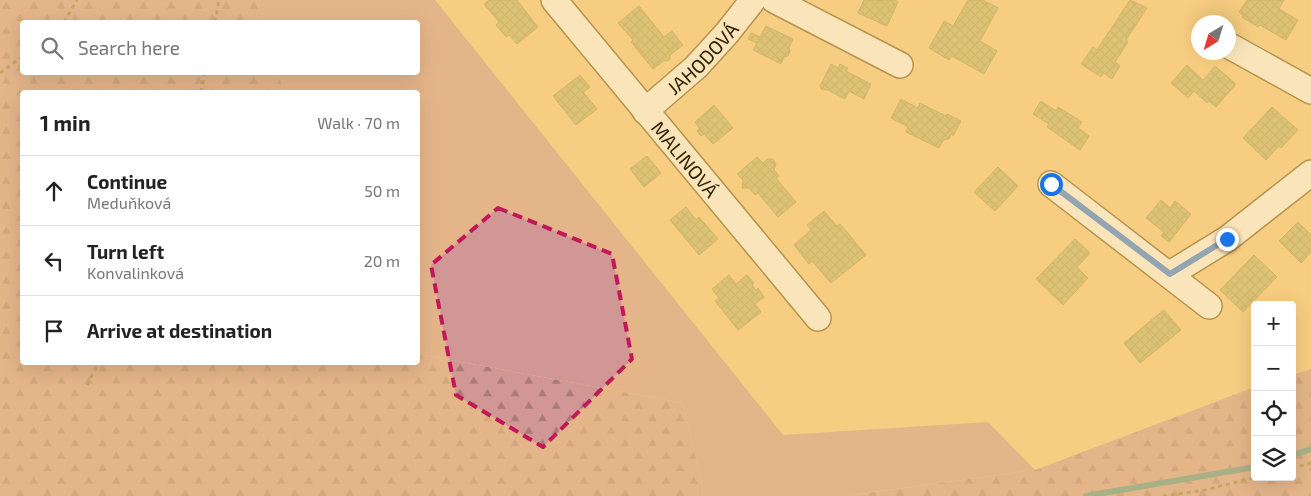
<!DOCTYPE html>
<html lang="en">
<head>
<meta charset="utf-8">
<style>
  :root { --surface:#fff; --page:#f6f6f6; --text:#222; --muted:#767676; --line:#e0e0e0 }
  body { margin:0; font-family:"Exo 2",sans-serif; background:var(--page); color:var(--text) }
  .controls { position:absolute; right:15px; bottom:15px; display:grid; overflow:hidden; border-radius:5px; box-shadow:0 5px 20px #0002 }
  .controls button { width:45px; height:45px; display:grid; place-items:center; padding:0; border:0; border-bottom:1px solid var(--line); background:var(--surface); color:var(--text); font:25px sans-serif }
  .compass { position:absolute; left:1191px; top:15px; width:45px; height:45px; border-radius:50%; background:var(--surface); box-shadow:0 5px 20px #0002; rotate:218deg }
  .stop { position:absolute; width:15px; height:15px; margin:-11px; border:4px solid #1a73e8; border-radius:50%; background:#fff }
  .stop.end { background:#1a73e8; border-color:#fff; box-shadow:0 1px 5px #0008 }
  .list { margin:0; padding:0; list-style:none }
  h2 { display:flex; justify-content:space-between; align-items:center; height:65px; margin:0; padding:0 20px; font-size:21px }
  h2 small { font-size:16px; font-weight:400; color:var(--muted) }
  .list li { display:grid; grid-template-columns:32px 1fr auto; gap:15px; align-items:center; box-sizing:border-box; height:70px; padding:0 20px; border-top:1px solid var(--line) }
  .list b { display:block; font-size:19px; white-space:nowrap }
  .list p { margin:0; font-size:16px; white-space:nowrap; color:var(--muted) }
  .list em { font-size:16px; font-style:normal; color:var(--muted) }
  .icon { flex:none; width:28px; height:28px; fill:none; stroke:currentColor; stroke-width:2; stroke-linecap:round; stroke-linejoin:round }
  .map { position:relative; flex:none; width:1311px; height:496px; overflow:hidden }
  .search { position:absolute; background:var(--surface); box-shadow:0 5px 20px #0002; left:20px; top:20px; width:400px; height:55px; display:flex; align-items:center; gap:12px; box-sizing:border-box; padding:0 18px; border-radius:5px; color:var(--muted); font-size:19px }
  .panel { position:absolute; background:var(--surface); box-shadow:0 5px 20px #0002; left:20px; top:90px; width:400px; height:275px; border-radius:5px }
  .map>svg:first-child { display:block }
  .green { fill:#d19795 }
  .forest { fill:url(#forest-firs) }
  .lines { fill:none; stroke-linecap:round; stroke-linejoin:round }
  .stream { stroke:#498f8c; stroke-width:6 }
  .building { fill:url(#building-cross-hatch); stroke:#a59a48 }
  .minor-casing { stroke:#694d0f; stroke-width:28 }
  .path { stroke:#917440; stroke-width:3; stroke-dasharray:4 4; stroke-linecap:butt }
  .minor { stroke:#fff; stroke-width:25 }
  .route { stroke:#1a73e8; stroke-width:6 }
  .marked { fill:none; stroke:#c2185b; stroke-width:4; stroke-dasharray:10 6; stroke-linejoin:round }
  .labels { text-anchor:middle; dominant-baseline:central; stroke-width:4; stroke-linejoin:round; paint-order:stroke }
  .street-label { font-size:19px; fill:#2e1e00; stroke:#fddca1 }
</style>
</head>
<body>
<div class="map">
<svg width="1311" height="496" viewBox="0 0 1311 496">
  <defs>
    <pattern id="forest-firs" width="22" height="20" patternUnits="userSpaceOnUse" patternTransform="scale(1.25)"><rect width="22" height="20" fill="#d19795"/><path d="M5 1l3.5 6h-7zM16 11l3.5 6h-7z" fill="#aa7b77"/></pattern>
    <pattern id="building-cross-hatch" width="8" height="8" patternUnits="userSpaceOnUse" patternTransform="scale(1.25)"><rect width="8" height="8" fill="#beb467"/><path d="M0 0l8 8M0 8l8-8" fill="none" stroke="#a49a58"/></pattern>
  </defs>
  <rect width="100%" height="100%" fill="#f6cd82"/>
  <!-- green -->
  <polygon class="green" points="256,0 435,0 783,435 988,422 1035,470 845,496 703,496 702,485 683,403 418,354 418,92 284,92 278,73 418,72 418,22 263,22"/>
  <!-- forest -->
  <g class="forest">
    <polygon points="0,0 256,0 263,22 22,22 22,72 278,73 284,92 22,92 22,362 418,362 418,354 683,403 702,485 703,496 0,496"/>
    <polygon points="1311,369 1311,496 845,496 1035,470 1255,387 1255,477 1292,477 1292,375"/>
  </g>
  <g class="lines">
    <!-- stream -->
    <g class="stream">
      <polyline points="1292,455 1311,449"/>
      <polyline points="1086,496 1255,467"/>
    </g>
  </g>
  <!-- building -->
  <g class="building">
    <polygon points="489,0 517,0 538,27 517,44 509,35 506,37 496,25 499,22 484,4"/>
    <polygon points="864,0 895,0 898,2 887,26 858,13"/>
    <polygon points="968,0 983,0 998,8 980,41 997,51 984,74 952,56 949,60 929,48 944,21 953,26"/>
    <polygon points="1130,0 1147,8 1126,40 1128,42 1115,62 1120,66 1112,79 1103,73 1101,77 1081,64 1093,47 1097,50"/>
    <polygon points="1247,0 1284,0 1279,9 1298,20 1286,40 1260,25 1258,27 1242,17 1243,15 1239,12"/>
    <polygon points="639,6 664,37 672,31 683,45 670,55 670,59 667,61 663,61 653,69 631,42 633,40 618,23"/>
    <polygon points="766,26 793,39 789,47 790,51 788,56 784,57 781,64 753,50 757,43 748,39 751,33 760,37"/>
    <polygon points="831,64 838,68 840,64 848,68 846,71 871,84 864,99 849,91 845,99 828,90 821,89 820,86"/>
    <polygon points="1187,65 1203,80 1215,66 1236,84 1216,107 1209,101 1207,103 1194,91 1188,98 1171,83"/>
    <polygon points="580,75 590,87 583,92 597,109 576,125 553,96"/>
    <polygon points="901,99 918,108 920,103 946,116 947,114 961,121 953,136 951,134 949,139 943,140 939,148 906,132 908,127 891,118"/>
    <polygon points="1041,101 1056,111 1058,107 1082,122 1078,128 1089,136 1080,150 1047,127 1049,124 1033,114"/>
    <polygon points="714,105 733,128 713,144 704,134 701,136 697,131 700,129 695,122"/>
    <polygon points="1272,107 1298,130 1281,148 1279,146 1266,160 1243,138"/>
    <polygon points="647,156 661,173 644,187 630,169"/>
    <polygon points="757,157 763,163 767,159 773,159 776,164 774,170 779,176 776,178 796,202 778,217 758,193 755,195 749,188 742,188 743,180 737,174"/>
    <polygon points="998,167 1018,186 995,211 974,192"/>
    <polygon points="1161,200 1170,208 1175,201 1191,214 1169,242 1161,236 1164,232 1146,218"/>
    <polygon points="686,207 696,220 699,217 718,239 699,255 670,220"/>
    <polygon points="824,211 837,226 840,224 866,255 831,283 812,261 809,264 794,245 811,230 807,225"/>
    <polygon points="1298,222 1311,235 1311,252 1301,263 1279,241"/>
    <polygon points="1075,239 1090,253 1077,267 1088,278 1063,305 1036,279"/>
    <polygon points="1254,255 1277,277 1243,312 1220,290"/>
    <polygon points="729,275 736,284 747,275 754,283 752,285 756,290 758,288 764,297 755,304 761,312 738,330 715,301 719,298 712,289"/>
    <polygon points="1164,310 1181,330 1160,347 1144,326"/>
    <polygon points="1144,326 1160,347 1140,363 1124,343"/>
  </g>
  <g class="lines">
    <defs>
      <g id="minor">
        <path id="s1" d="M554,0L818,318"/>
        <polyline points="774,0 900,65"/>
        <polyline points="1228,45 1311,91"/>
        <path id="s2" d="M645,111L696,67L727,33L753,0"/>
        <polyline points="1051,184 1209,306"/>
        <polyline points="1170,274 1227,239 1311,173"/>
      </g>
    </defs>
    <!-- minor casing -->
    <use href="#minor" class="minor-casing"/>
    <!-- path -->
    <g class="path">
      <polyline points="64,22 77,0"/>
      <polyline points="215,22 219,0"/>
      <polyline points="0,73 22,57"/>
      <polyline points="201,92 205,72"/>
      <polyline points="87,385 99,362"/>
      <polyline points="1292,468 1311,463"/>
      <polyline points="1163,496 1205,490 1256,477"/>
    </g>
    <!-- minor -->
    <use href="#minor" class="minor"/>
  </g>
  <g class="lines">
    <!-- route -->
    <polyline class="route" points="1051,184 1170,274 1227,239"/>
  </g>
  <!-- marked area -->
  <path d="M0 0H1311V496H0ZM498,208L612,254L632,359L543,447L456,395L431,265Z" fill="#f6cd82" fill-opacity=".55" fill-rule="evenodd"/>
  <path class="marked" d="M498,208L612,254L632,359L543,447L456,395L431,265Z"/>
  <g class="labels">
    <!-- street labels -->
    <g class="street-label">
      <text stroke="none"><textPath href="#s2" startOffset="78">JAHODOVÁ</textPath></text>
      <text stroke="none"><textPath href="#s1" startOffset="206">MALINOVÁ</textPath></text>
    </g>
  </g>
</svg>
<div class="controls">
<button>+</button>
<button>−</button>
<button><svg class="icon" aria-label="locate" viewBox="0 0 24 24"><circle cx="12" cy="12" r="6"/><path d="M12 2v4M12 18v4M2 12h4M18 12h4"/></svg></button>
<button><svg class="icon" aria-label="layers" viewBox="0 0 24 24"><path d="M12 4l9 5-9 5-9-5zM3 14l9 5 9-5"/></svg></button>
</div>
<svg class="compass" viewBox="-18 -18 36 36"><path d="M0-13l5 13h-10z" fill="#e53935"/><path d="M0 13l5-13h-10z" fill="#767676"/></svg>
<div class="stop" style="left:1051px;top:184px"></div>
<div class="stop end" style="left:1227px;top:239px"></div>
<div class="search"><svg class="icon" aria-label="search" viewBox="0 0 24 24"><circle cx="10" cy="10" r="6"/><path d="M15 15l6 6"/></svg>Search here</div>
<section class="panel">
<h2>1 min<small>Walk · 70 m</small></h2>
<ul class="list">
<li><svg class="icon" aria-label="ahead" viewBox="0 0 24 24"><path d="M12 20V5M6 11l6-6 6 6"/></svg><div><b>Continue</b><p>Meduňková</p></div><em>50 m</em></li>
<li><svg class="icon" aria-label="left" viewBox="0 0 24 24"><path d="M17 20v-9H6M10 6l-5 5 5 5"/></svg><div><b>Turn left</b><p>Konvalinková</p></div><em>20 m</em></li>
<li><svg class="icon" aria-label="arrive" viewBox="0 0 24 24"><path d="M6 21V4h12l-3 4 3 4H6"/></svg><div><b>Arrive at destination</b></div></li>
</ul>
</section>
</div>
</body>
</html>
